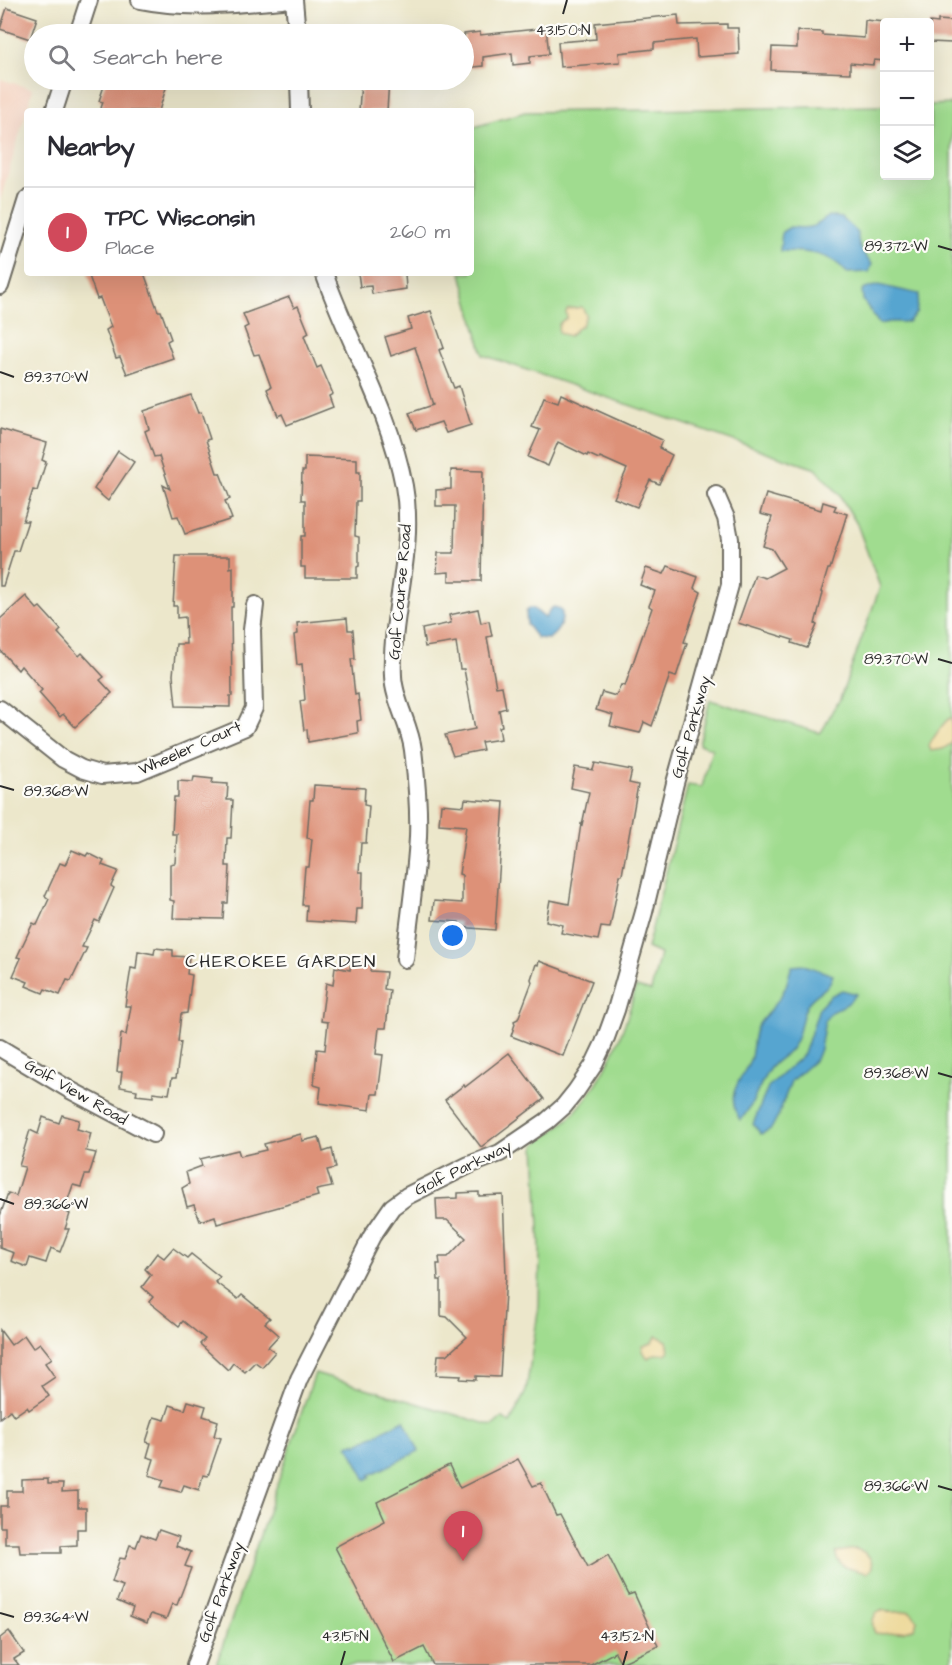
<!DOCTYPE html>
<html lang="en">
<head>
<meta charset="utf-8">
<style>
  :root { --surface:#fff; --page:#f2f2f3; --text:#2b2b33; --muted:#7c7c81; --line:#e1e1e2; --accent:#d1495b }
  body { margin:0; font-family:"Architects Daughter",sans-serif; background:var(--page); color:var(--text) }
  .controls { position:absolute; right:18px; top:18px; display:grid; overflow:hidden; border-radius:6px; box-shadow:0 6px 24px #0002 }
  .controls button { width:54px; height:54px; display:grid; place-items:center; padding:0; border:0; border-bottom:2px solid var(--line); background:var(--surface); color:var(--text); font:30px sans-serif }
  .you { position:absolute; left:453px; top:936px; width:21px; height:21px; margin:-15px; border:4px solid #fff; border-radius:50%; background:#1a73e8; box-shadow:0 0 0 9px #1a73e833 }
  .badge { display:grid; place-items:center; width:39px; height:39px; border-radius:50%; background:var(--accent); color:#fff; font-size:20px; font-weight:700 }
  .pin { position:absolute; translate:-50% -50px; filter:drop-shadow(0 2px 3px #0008) }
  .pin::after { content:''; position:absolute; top:32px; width:21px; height:18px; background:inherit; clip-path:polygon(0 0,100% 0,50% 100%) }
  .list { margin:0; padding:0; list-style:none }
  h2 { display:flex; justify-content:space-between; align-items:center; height:78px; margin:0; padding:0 24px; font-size:26px }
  h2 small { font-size:20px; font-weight:400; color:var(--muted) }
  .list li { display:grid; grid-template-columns:39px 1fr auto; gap:18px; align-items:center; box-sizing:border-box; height:90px; padding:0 24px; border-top:2px solid var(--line) }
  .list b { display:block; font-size:22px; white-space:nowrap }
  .list p { margin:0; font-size:20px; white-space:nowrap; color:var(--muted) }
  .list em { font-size:20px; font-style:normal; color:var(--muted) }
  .icon { flex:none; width:33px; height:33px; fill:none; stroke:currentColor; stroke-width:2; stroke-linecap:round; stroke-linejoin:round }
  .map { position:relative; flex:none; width:952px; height:1665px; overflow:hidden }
  .search { position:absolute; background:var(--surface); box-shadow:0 6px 24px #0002; left:24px; top:24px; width:450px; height:66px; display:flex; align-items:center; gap:15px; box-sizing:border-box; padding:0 21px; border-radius:33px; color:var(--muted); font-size:22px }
  .panel { position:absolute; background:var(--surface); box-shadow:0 6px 24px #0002; left:24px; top:108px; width:450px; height:168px; border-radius:6px }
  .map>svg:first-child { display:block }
  .built { fill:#f4d3c1 }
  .green { fill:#a0dc8f; stroke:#66845d; stroke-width:1.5 }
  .sand { fill:#eeda9e; stroke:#8c8264; stroke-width:1.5 }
  .water { fill:#56a5d0; stroke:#40687e; stroke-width:1.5 }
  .building { fill:#dd9178 }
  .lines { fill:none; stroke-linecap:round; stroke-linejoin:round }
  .minor-casing { stroke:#6f6d63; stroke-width:20 }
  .minor { stroke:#fff; stroke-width:16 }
  .ticks { fill:none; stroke:#2b2b2b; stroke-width:2 }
  .labels { text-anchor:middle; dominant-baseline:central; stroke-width:4.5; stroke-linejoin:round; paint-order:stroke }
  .street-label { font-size:16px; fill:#2b2b2b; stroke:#fdfcf7 }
  .neighbourhood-label { font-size:18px; letter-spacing:1.5px; fill:#2b2b2b; stroke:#fdfcf7 }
  .ticks-label { font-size:15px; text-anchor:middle; fill:#2b2b2b; stroke:#fdfcf7; stroke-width:4.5; stroke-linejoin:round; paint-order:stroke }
</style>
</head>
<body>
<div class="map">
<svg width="952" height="1665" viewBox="0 0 952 1665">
  <rect width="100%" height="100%" fill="#fdfcf7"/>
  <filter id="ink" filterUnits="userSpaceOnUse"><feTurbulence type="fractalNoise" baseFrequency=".0167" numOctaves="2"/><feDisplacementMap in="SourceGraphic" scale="12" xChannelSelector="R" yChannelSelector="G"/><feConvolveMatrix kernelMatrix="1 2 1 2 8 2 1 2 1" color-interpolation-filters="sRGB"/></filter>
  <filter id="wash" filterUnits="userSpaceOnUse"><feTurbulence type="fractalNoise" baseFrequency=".008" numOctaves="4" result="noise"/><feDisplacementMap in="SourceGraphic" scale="24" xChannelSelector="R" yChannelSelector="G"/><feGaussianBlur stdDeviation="1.35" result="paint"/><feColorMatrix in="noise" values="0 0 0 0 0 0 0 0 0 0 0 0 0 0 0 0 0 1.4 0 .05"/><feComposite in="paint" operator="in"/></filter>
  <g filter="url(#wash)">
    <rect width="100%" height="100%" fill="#ece7cb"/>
    <!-- built -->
    <polygon class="built" points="0,79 33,89 0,201"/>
    <!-- green -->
    <path class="green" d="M952,104V1665H216L315,1373L493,1426L502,1417L510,1423L526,1391L539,1306L540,1248L535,1145C546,1136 558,1128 568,1119C603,1085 624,1034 636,987L651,991L660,954L647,948L688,785L702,787L712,749L699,744L710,700L820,733C829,723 830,709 839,702L880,587L857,524L839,494L816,469L483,355L461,273H471V128L525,112L884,106V176H930V105Z"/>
    <!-- sand -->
    <g class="sand">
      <path d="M582,307L586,315L582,325C575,327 575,333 569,336L559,333C557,325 559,322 567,318L566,312L568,309Z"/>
      <path d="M950,718H952V743L943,749L931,751L929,746C931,741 945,720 950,718Z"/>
      <polygon points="657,1336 667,1341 669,1350 666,1354 655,1354 648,1358 642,1351 643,1346 652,1343"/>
      <path d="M855,1549C866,1551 872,1557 872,1568L867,1573C855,1570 835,1568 836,1552Z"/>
      <path d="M883,1610C887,1611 891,1612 894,1612C907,1613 908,1606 917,1620L915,1628C905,1632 886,1635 875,1633C871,1625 872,1620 876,1613Z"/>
    </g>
    <!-- water -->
    <g class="water">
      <path d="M828,216L842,218L858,233C857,247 863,254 872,264L869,272L847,273C831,252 804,251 780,251L782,232L790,227C807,229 816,228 828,216Z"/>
      <polygon points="878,285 919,294 916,313 908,322 890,322 879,324 863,300 862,290"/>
      <path d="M554,607L561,609C565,621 558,633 548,639L537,638L527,625L526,612L529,608H533L545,618L550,609Z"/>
      <path d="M804,965L833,975C828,991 818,991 809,1002C801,1013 802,1026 797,1038C789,1058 780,1055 770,1068C758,1085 754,1107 740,1120C723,1091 743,1081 751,1057C753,1048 753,1037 756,1029C760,1019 777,1005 783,992C788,985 788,975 792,966Z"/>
      <polygon points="842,990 857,994 847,1004 831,1012 825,1020 820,1049 816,1059 791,1081 779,1114 771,1129 761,1134 753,1124 768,1087 804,1054 819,1008 830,996"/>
      <polygon points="404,1420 419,1451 370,1475 371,1477 366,1480 348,1445 355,1443 356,1445"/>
    </g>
    <g id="blocks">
      <!-- building -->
      <g class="building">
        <polygon points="7,8 37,18 30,39 0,29"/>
        <polygon points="678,15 679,25 727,24 727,28 738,28 739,54 697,57 696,39 654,43 654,49 619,53 620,62 560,67 558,42 596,39 595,23"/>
        <polygon points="865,20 885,22 885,61 874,60 873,65 850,63 850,73 771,70 772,47 797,48 797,31 822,32 822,35 864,38"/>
        <polygon points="938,20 952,21 952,43 930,42 930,22 938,23"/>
        <polygon points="546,28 549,54 530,56 530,63 513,65 512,53 483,57 483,66 464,68 464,34 480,32 480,35"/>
        <polygon points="106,80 164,80 162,86 166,88 159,111 100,111 103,102 99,101"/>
        <polygon points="361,80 389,80 387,111 359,111"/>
        <polygon points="88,273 144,273 158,311 161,311 171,339 167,341 173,358 127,374 120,357 116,358 106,330 111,327 100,298 97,299"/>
        <polygon points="358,273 405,273 406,289 372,294 371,286 360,287"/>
        <polygon points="289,297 294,308 298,306 309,333 304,336 317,368 321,366 333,394 329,396 333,407 287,425 282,414 278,416 267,389 271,387 259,354 254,355 244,328 248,326 243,314"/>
        <polygon points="431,311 444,348 439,350 454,388 459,386 471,425 446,433 441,422 416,430 409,413 433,405 415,347 391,356 385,337 411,329 408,318"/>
        <polygon points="561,394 662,440 659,448 672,455 659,484 650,480 637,507 614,498 627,469 600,457 599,459 588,454 587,456 558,442 548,466 528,457 540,430 532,427 544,397 558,402"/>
        <polygon points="191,395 198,413 201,412 210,439 206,440 217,473 220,473 230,499 225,501 232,519 185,534 178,516 173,517 163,485 170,489 159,456 154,457 145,431 149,429 144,411"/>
        <polygon points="0,429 47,443 42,460 46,462 37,491 33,490 23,521 28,521 18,551 14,551 3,586 0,586"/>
        <polygon points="118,451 134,462 108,501 94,489"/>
        <polygon points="305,457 357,459 357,472 360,472 360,501 356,501 355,536 359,537 359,566 357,567 357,578 305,578 305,567 301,567 301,536 305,536 305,500 301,500 302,471 305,471"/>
        <polygon points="451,470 483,471 481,581 449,581 449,572 437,573 438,553 454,553 455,506 436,506 436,490 451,489"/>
        <polygon points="766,494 821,510 823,502 836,506 834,510 847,514 830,569 828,569 821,592 823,593 815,624 817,625 807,648 792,643 793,640 738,623 755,575 765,578 784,568 772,549 763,546 772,517 760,514"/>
        <polygon points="176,556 230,556 230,568 233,567 233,607 231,607 232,696 230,696 230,707 176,706 173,675 176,644 186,644 185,617 177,618 177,606 173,606"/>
        <polygon points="668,566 698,577 694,588 701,592 684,642 687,643 676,677 670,675 652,726 644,722 640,733 610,726 613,715 596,710 602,692 616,696 621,685 625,686 652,608 649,606 655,591 640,585 646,568 664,574"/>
        <polygon points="26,596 37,609 40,607 61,630 58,633 79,656 82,653 104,677 100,680 112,693 75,727 63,714 60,717 39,693 42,690 21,666 18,670 0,650 0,619"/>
        <polygon points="478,609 481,623 489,621 492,636 487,637 496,687 502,686 506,708 499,710 502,726 499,727 501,739 481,742 483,750 453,756 445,735 475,729 464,669 460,669 456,642 425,647 422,629 451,623 449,615"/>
        <polygon points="347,618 348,630 353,630 355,659 351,659 355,695 358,694 361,720 357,721 358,733 308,742 307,729 304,730 300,701 305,700 302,664 297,665 294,635 298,634 297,623"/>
        <polygon points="595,763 632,770 629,783 638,785 622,875 620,875 610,928 601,927 598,940 561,933 563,925 546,921 550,900 569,904 581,824 582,825 589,792 571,788 575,767 593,770"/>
        <polygon points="194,777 213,779 212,783 228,784 227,800 233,800 231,838 227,838 226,866 230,866 228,903 224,903 223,919 173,918 174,901 170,900 170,864 175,863 177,834 172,834 174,797 178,797 178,781 193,782"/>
        <polygon points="314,785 365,788 364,805 369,806 366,843 361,843 359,872 363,872 362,909 357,909 356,924 306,921 307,905 302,905 305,867 309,867 312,839 307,838 310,800 313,800"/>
        <polygon points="465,799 504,802 495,930 458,927 459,922 432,920 434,901 462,903 462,875 459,874 466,826 439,824 441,804 464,806"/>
        <polygon points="72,850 86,856 88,853 104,861 102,865 118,871 111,886 114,888 99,922 95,920 82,947 87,948 71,981 67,980 60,995 45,989 43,993 26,986 28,982 13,976 21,958 17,957 33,923 37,925 49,899 45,896 60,863 65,865"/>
        <polygon points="155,948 173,950 173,956 189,957 187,974 192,975 187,1013 181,1014 178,1042 181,1042 176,1078 172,1078 169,1094 153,1092 153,1097 136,1095 137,1090 120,1087 122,1072 117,1072 121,1034 126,1035 131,1006 125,1006 131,968 136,969 138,951 154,954"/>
        <polygon points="351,961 371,965 370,971 386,972 384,989 390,990 386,1028 379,1028 376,1054 383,1055 378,1094 372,1094 370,1110 319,1103 321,1087 314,1085 317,1049 325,1050 328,1022 321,1021 326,983 333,985 335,967 350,970"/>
        <polygon points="539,961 592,981 563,1056 511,1036 515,1024 514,1021 518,1019 532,982 531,979 536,964 538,965"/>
        <polygon points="509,1053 544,1099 481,1147 445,1100 464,1085 465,1087"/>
        <polygon points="62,1115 79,1120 77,1129 91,1133 86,1151 96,1153 89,1175 85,1175 81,1187 73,1185 64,1211 70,1214 65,1229 69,1229 60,1252 51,1248 46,1263 30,1258 27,1267 11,1261 14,1253 0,1248 0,1216 8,1193 16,1196 25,1167 19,1166 30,1130 38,1134 43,1117 59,1123"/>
        <polygon points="301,1134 302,1141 319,1137 323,1152 332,1149 336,1168 327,1170 332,1187 316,1190 318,1196 217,1224 215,1216 200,1221 194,1205 187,1207 182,1188 189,1184 186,1172 202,1166 200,1159 238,1150 240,1156 266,1150 264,1144"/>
        <polygon points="479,1192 479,1196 503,1195 506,1275 500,1377 476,1376 476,1380 460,1379 461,1376 436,1375 438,1355 447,1355 467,1337 447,1317 441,1316 441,1280 438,1280 437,1264 440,1264 439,1257 448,1257 466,1238 447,1220 437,1220 436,1199 458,1198 458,1193"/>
        <polygon points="173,1248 187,1258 191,1254 220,1277 215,1282 238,1299 242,1295 270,1318 265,1323 279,1335 268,1347 275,1352 262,1367 255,1362 245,1372 233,1363 228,1370 200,1344 205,1339 183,1321 179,1326 149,1302 153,1297 142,1287 151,1275 145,1269 157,1253 164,1258"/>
        <polygon points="0,1330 11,1345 24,1335 33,1348 40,1343 52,1358 45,1363 55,1377 42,1386 49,1396 29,1410 27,1407 14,1416 10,1410 0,1418"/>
        <polygon points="188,1401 206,1406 203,1416 218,1421 214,1436 221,1438 208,1476 203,1475 199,1490 184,1485 181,1492 161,1487 164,1480 149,1475 154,1459 147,1457 151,1443 146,1442 154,1417 165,1420 170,1405 185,1410"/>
        <polygon points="518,1459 533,1486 541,1483 556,1515 560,1514 588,1567 608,1555 628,1595 634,1593 658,1646 621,1663 615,1652 591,1665 433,1665 424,1647 394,1662 335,1547 385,1520 377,1502 449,1465 460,1488"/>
        <polygon points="48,1479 48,1484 63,1484 62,1492 78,1491 78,1507 86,1507 86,1529 77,1529 77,1545 61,1546 61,1553 20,1553 19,1544 5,1544 5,1527 0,1527 0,1506 7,1506 7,1491 22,1491 22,1480"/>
        <polygon points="159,1530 179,1537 176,1546 191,1552 185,1566 191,1568 177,1605 172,1604 166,1619 151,1614 147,1623 130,1616 133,1608 117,1601 123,1586 112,1582 120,1558 125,1559 130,1545 136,1547 141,1534 155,1539"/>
        <polygon points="9,1631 24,1653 14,1659 19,1665 0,1665 0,1638"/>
      </g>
    </g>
  </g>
  <g filter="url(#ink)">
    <use href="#blocks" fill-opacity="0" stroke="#6f6d63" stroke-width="1.5"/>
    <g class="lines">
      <defs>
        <g id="minor">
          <path d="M140,0C190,10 232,4 283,0"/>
          <polyline points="294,0 297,34"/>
          <polyline points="78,34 89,0"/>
          <polyline points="299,80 300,111"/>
          <polyline points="54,111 64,80"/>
          <path d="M324,273C349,344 390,411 404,486C416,550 390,612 393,676C394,701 410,725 413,750C416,775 419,812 418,837C416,877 409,918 405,959"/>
          <polyline points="0,286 27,199"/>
          <polyline points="0,709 63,759 82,769 102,775 137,772 245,727 254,708 252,630 255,605"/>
          <polyline points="0,1048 70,1090 153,1134"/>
          <polyline points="195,1665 299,1379 372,1236 392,1207 407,1196 469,1165 500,1153 547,1121 564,1106 576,1091 593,1066 604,1043 616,1010 644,912 675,783 730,585 730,539 726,518 716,495"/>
        </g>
      </defs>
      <!-- minor casing -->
      <use href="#minor" class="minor-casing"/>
      <!-- minor -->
      <use href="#minor" class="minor"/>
    </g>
  </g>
  <!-- ticks -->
  <path class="ticks" d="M563,14L567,0M938,246L952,250M0,372L14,377M938,659L952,663M0,786L14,790M938,1073L952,1077M0,1199L14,1204M938,1486L952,1490M0,1613L14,1617M341,1665L345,1651M623,1665L627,1651"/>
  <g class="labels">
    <!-- street labels -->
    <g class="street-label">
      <text transform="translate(400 592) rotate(-85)">Golf Course Road</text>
      <text transform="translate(691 727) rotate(-74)">Golf Parkway</text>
      <text transform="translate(190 748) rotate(-24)">Wheeler Court</text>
      <text transform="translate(76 1092) rotate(30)">Golf View Road</text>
      <text transform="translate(463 1168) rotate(-26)">Golf Parkway</text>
      <text transform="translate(221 1592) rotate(-70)">Golf Parkway</text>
    </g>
    <!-- neighbourhood labels -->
    <g class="neighbourhood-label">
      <text x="281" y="961">CHEROKEE GARDEN</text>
    </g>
  </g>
  <g class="ticks-label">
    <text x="563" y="35">43.150°N</text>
    <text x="896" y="251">89.372°W</text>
    <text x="56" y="382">89.370°W</text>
    <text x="896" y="664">89.370°W</text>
    <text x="56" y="796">89.368°W</text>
    <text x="896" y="1078">89.368°W</text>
    <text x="56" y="1209">89.366°W</text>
    <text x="896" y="1491">89.366°W</text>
    <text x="56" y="1622">89.364°W</text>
    <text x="345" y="1641">43.151°N</text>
    <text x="627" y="1641">43.152°N</text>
  </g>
</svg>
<div class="controls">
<button>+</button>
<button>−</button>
<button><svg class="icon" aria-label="layers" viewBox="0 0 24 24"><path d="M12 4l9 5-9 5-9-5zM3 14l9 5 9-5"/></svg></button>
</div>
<div class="you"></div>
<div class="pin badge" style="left:463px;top:1561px">1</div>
<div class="search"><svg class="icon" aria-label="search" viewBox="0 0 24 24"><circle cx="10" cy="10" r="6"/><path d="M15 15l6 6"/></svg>Search here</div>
<section class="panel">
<h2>Nearby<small></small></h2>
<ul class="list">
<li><span class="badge">1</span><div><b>TPC Wisconsin</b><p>Place</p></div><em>260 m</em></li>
</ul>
</section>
</div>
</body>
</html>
